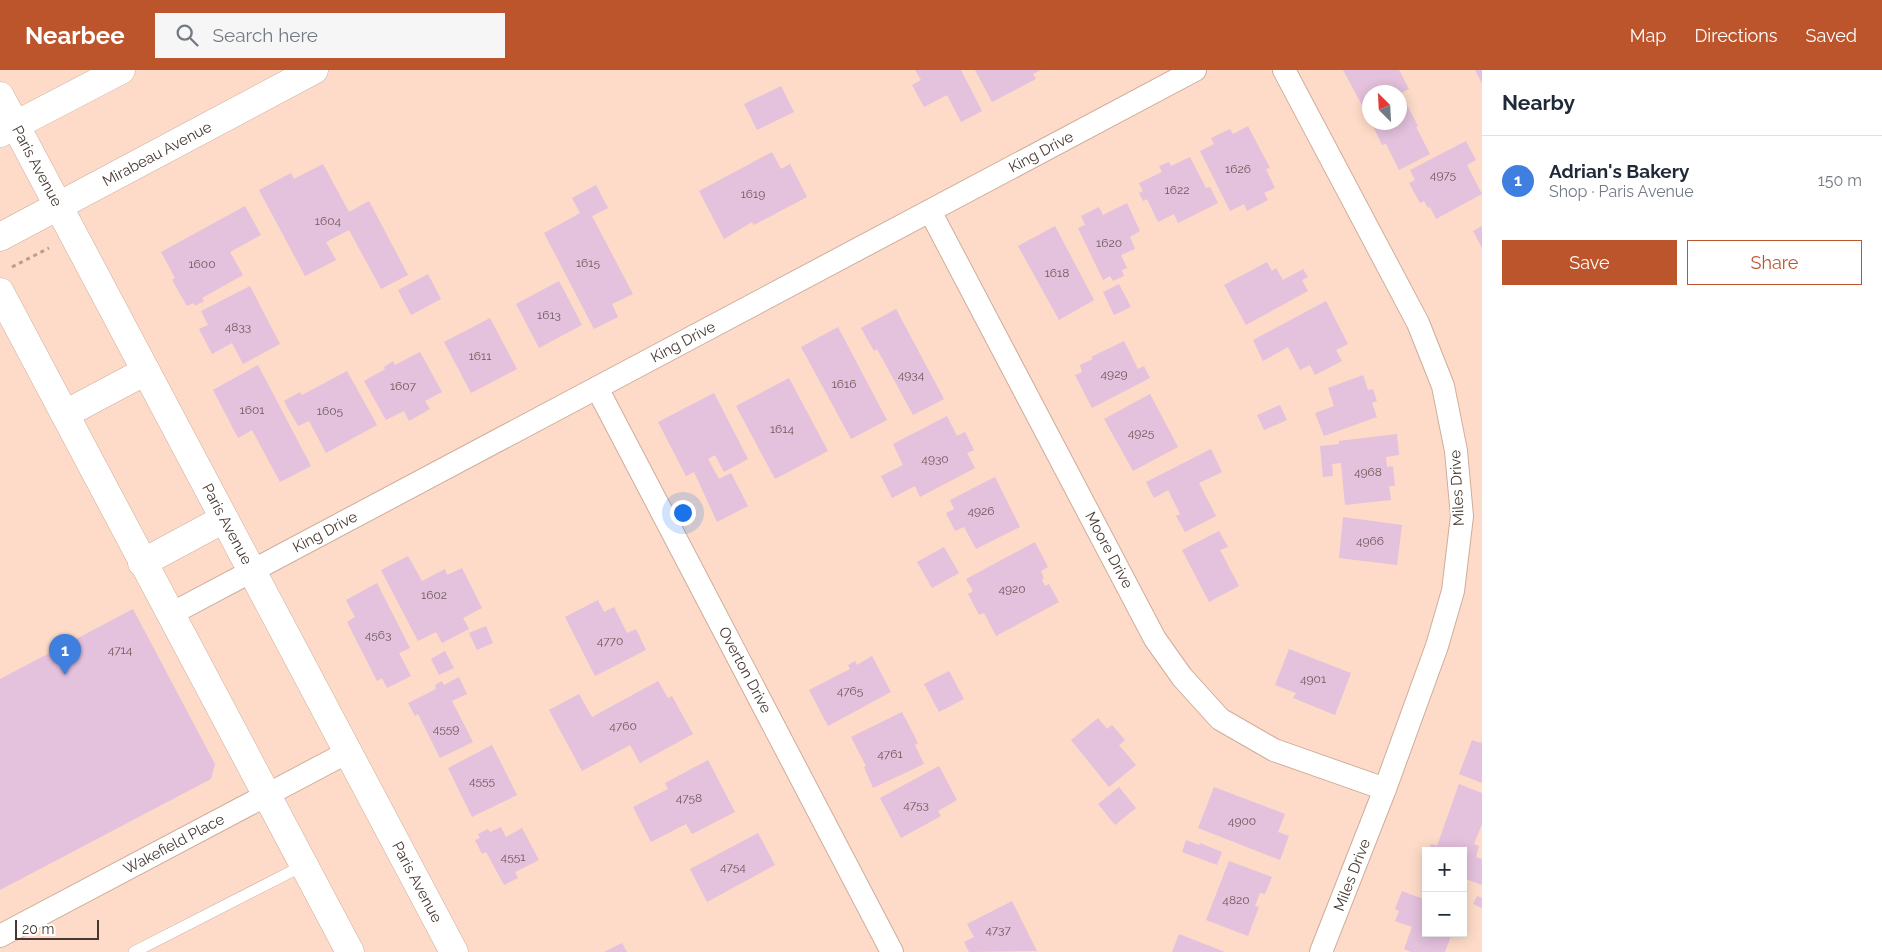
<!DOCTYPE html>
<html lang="en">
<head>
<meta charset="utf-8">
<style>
  :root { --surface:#fff; --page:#f6f6f7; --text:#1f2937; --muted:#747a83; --line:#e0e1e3; --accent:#bc552b }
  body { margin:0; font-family:Raleway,sans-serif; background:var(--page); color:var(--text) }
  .controls { position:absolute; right:15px; bottom:15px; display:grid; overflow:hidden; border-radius:0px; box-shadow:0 2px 12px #0003 }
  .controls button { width:45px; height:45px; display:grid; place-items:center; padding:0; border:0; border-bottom:1px solid var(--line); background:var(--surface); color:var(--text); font:25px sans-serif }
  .compass { position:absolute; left:1362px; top:15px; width:45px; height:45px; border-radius:50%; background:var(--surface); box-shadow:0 2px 12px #0003; rotate:336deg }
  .scale { position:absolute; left:15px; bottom:12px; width:84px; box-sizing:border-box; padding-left:5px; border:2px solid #463831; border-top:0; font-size:14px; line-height:18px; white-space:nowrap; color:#463831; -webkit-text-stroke:4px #fff; paint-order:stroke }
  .you { position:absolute; left:682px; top:442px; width:18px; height:18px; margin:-12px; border:4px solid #fff; border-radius:50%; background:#1a73e8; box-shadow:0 0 0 8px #1a73e833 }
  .badge { display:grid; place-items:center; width:32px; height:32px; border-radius:50%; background:var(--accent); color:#fff; font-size:16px; font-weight:700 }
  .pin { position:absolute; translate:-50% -41px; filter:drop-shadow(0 1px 2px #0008) }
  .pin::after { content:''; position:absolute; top:26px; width:18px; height:15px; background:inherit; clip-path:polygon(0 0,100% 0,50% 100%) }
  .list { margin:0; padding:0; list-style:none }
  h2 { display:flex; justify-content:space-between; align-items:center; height:65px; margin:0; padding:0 20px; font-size:21px }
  h2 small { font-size:16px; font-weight:400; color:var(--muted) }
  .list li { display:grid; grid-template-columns:32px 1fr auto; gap:15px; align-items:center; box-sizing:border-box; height:90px; padding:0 20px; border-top:1px solid var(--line) }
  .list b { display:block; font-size:19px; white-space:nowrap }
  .list p { margin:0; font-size:16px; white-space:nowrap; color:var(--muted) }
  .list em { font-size:16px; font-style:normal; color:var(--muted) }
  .actions { display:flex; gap:10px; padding:15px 20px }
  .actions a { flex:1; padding:11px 0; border:1px solid var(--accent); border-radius:0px; text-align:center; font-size:18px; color:var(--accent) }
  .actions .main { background:var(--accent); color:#fff }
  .icon { flex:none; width:28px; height:28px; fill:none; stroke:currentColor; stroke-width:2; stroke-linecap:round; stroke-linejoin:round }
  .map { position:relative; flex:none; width:1482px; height:882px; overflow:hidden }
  header { display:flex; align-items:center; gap:30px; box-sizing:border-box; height:70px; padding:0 25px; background:var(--accent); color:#fff }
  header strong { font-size:24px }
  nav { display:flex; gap:28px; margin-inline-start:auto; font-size:18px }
  .search { width:350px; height:45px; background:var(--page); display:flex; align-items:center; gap:12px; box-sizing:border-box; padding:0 18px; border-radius:0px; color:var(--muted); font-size:19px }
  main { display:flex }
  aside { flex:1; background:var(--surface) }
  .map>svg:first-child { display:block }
  .building { fill:#e4c1dc }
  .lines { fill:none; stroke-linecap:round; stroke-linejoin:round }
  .service-casing { stroke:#cead9b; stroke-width:12 }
  .minor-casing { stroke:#cead9b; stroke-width:24 }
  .tertiary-casing { stroke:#cead9b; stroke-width:29 }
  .path { stroke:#b79d8f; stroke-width:3; stroke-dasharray:4 4; stroke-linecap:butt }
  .service { stroke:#fff; stroke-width:11 }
  .minor { stroke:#fff; stroke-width:22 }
  .tertiary { stroke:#fff; stroke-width:28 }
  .labels { text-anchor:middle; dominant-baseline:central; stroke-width:4; stroke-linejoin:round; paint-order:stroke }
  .number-label { font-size:12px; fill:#6e5a5c }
  .street-label { font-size:15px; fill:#463831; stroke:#fff }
</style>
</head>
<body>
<header>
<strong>Nearbee</strong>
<div class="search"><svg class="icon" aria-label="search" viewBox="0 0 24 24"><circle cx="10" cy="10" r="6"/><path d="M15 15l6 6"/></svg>Search here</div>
<nav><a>Map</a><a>Directions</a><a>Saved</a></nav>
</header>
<main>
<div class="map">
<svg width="1482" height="882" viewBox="0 0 1482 882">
  <rect width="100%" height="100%" fill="#fddbc8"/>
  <!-- building -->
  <g class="building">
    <polygon points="915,0 961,0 982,41 961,52 947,25 924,37 912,15 921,10"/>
    <polygon points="975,0 1041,0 1033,4 1036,9 992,32"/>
    <polygon points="1343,0 1399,0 1409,19 1401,23 1418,56 1416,57 1430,84 1399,100 1386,74 1382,75 1371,52 1400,52 1400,22 1370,22 1370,50"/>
    <polygon points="1475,0 1482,0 1482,14"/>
    <polygon points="781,16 794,42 757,60 744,34"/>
    <polygon points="1248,56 1270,98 1266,99 1275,118 1264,123 1268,130 1247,141 1244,134 1230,141 1200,81 1214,74 1211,68 1230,59 1233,64"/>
    <polygon points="1466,71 1476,90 1467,95 1482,124 1436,149 1430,137 1428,138 1424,131 1420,133 1409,113 1415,110 1410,100"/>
    <polygon points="772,82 781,99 790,94 807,127 754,155 752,152 724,169 699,121"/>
    <polygon points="1190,87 1206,118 1210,117 1218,133 1178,153 1174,144 1158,152 1147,129 1143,131 1139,123 1143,121 1139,113 1162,102 1159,96 1169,92 1171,96"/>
    <polygon points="323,94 349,142 369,131 408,205 381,219 349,160 326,172 336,190 305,206 259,120 291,103 294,109"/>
    <polygon points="596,115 608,138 592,146 633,224 612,234 618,247 594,259 544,163 580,143 572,128"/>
    <polygon points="1127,133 1140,161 1130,167 1135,179 1121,185 1127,198 1122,200 1124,206 1113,211 1110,206 1103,210 1078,158 1085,155 1081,146 1099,137 1103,145"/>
    <polygon points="245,136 261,165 230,182 243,205 202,228 204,231 195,236 194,233 187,236 172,210 175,208 161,182"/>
    <polygon points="1055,156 1094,230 1059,250 1018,176"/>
    <polygon points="1482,156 1482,178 1473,161"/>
    <polygon points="1267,192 1272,201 1276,198 1283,210 1303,199 1308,207 1302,210 1308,221 1246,255 1224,215"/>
    <polygon points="428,204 441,229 411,245 398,220"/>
    <polygon points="559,211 582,255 539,278 516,234"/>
    <polygon points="1119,214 1131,237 1114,245 1103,222"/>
    <polygon points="250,216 280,274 243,294 232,273 212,284 199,259 208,255 201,241"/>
    <polygon points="1326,231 1348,274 1336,280 1342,291 1315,305 1310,295 1300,300 1288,277 1263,291 1253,270"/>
    <polygon points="896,239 944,329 913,345 877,279 874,281 861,258"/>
    <polygon points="490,248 517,299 471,323 444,272"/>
    <polygon points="838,257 887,350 851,369 801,277"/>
    <polygon points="1124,271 1138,299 1144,296 1150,308 1092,338 1075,305 1082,302 1080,295 1093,289 1091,287"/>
    <polygon points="420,282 442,322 425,331 430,339 409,351 404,341 386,350 364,311 385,299 384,297 393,291 395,295"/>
    <polygon points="258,295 311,396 280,412 252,360 238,368 213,320"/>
    <polygon points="347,301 377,355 326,383 309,351 298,356 284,331 300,322 302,325"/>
    <polygon points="1363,305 1368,320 1373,319 1377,331 1372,333 1377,347 1324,366 1315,343 1334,336 1328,318"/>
    <polygon points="789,308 828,381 775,409 736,336"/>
    <polygon points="714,323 748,389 724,402 715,385 708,389 719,409 731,403 748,436 717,452 694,402 686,406 658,352"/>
    <polygon points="1150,324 1178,377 1133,401 1104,349"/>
    <polygon points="1280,335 1287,350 1264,360 1257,345"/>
    <polygon points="947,346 957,366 965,362 974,380 967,383 975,398 920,427 915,416 892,428 881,406 903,395 893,374"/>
    <polygon points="1397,364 1399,385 1386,387 1387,397 1393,396 1395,416 1389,416 1391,430 1345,435 1341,393 1332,394 1333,406 1323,407 1320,376 1339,374 1339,371"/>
    <polygon points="1211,379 1222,402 1199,413 1216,446 1185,462 1176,446 1180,444 1168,420 1154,428 1146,412"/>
    <polygon points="995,407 1020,457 976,479 964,457 955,461 946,443 954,439 950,430"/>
    <polygon points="1343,447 1402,455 1397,495 1339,488"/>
    <polygon points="1219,461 1228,477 1220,480 1239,516 1209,532 1182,480"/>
    <polygon points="1035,472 1048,497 1041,501 1044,509 1042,510 1045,516 1049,514 1059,532 996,566 984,543 979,545 968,524 973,521 966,509"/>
    <polygon points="944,477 959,503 932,518 917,492"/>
    <polygon points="408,486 422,511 445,499 447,505 462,498 482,538 463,548 469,559 442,573 436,562 418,571 381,500"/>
    <polygon points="377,513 410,578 399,583 411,606 387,618 382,608 377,611 347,552 355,547 346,530"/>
    <polygon points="598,530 604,542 614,537 627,563 636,559 646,580 595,606 565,547"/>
    <polygon points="133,539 215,694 211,709 0,820 0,609"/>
    <polygon points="486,556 493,573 477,580 469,563"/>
    <polygon points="1289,579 1351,603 1335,645 1293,628 1296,623 1275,615"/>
    <polygon points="445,581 454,598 439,605 431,589"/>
    <polygon points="872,586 891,622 828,656 809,620 850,599 848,595 855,591 857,595"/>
    <polygon points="949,601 964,629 939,642 924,614"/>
    <polygon points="459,607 467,624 452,631 473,672 440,688 418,644 415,646 408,633 436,619 435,615 442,611 444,615"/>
    <polygon points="658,611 668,628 672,626 693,664 640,693 630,675 582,701 549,640 579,624 592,647"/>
    <polygon points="902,642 918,673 915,675 924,694 873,718 864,697 866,696 851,667"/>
    <polygon points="1098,648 1107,659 1112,655 1125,670 1119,675 1136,695 1109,717 1071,670"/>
    <polygon points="1472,670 1481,673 1482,670 1482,713 1459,704"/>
    <polygon points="492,675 517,725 472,747 448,698"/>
    <polygon points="708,690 735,742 692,764 686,754 651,772 633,737 668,719 665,713"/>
    <polygon points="939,696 957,730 938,741 941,746 901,768 880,728"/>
    <polygon points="1459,714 1482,723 1482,754 1474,774 1479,776 1476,787 1482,789 1482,815 1463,808 1463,781 1428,781 1431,774 1437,776"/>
    <polygon points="1119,717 1136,738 1115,755 1098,734"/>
    <polygon points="1214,717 1285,744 1278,762 1289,766 1280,790 1198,758"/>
    <polygon points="501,757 506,767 522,758 539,790 515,802 518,808 504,815 486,782 482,784 475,770 480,768 478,764 488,759 490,762"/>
    <polygon points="758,763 775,795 707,832 690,799"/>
    <polygon points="1186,770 1199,775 1200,773 1222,782 1217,795 1182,782"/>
    <polygon points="1229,791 1272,807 1265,824 1260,823 1255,836 1259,837 1248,866 1206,850"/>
    <polygon points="1402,821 1426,830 1426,863 1452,863 1445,882 1411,882 1404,879 1412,857 1395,851 1399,841 1395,839"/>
    <polygon points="1477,826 1482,828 1482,838 1473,834"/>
    <polygon points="1012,831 1037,881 969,882 964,872 974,867 967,854"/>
    <polygon points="1179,864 1225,882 1172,882"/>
    <polygon points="622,873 627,882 604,882"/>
  </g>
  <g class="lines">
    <defs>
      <polyline id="service" points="134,882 304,795"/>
      <g id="minor">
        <polyline points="1284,0 1418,253 1443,316 1456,381 1462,446 1453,521 1437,576 1385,719 1321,882"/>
        <polyline points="930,141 1155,569 1182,607 1220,649 1274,680 1385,719"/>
        <polyline points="597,318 892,882"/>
        <polyline points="171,544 1195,0"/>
        <polyline points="0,866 348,682"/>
      </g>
      <g id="tertiary">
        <polyline points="0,26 454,882"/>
        <polyline points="0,63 121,0"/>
        <polyline points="0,167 314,0"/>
        <polyline points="0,222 350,882"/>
        <polyline points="65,344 146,301"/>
        <polyline points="142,493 224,449"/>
      </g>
    </defs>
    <!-- service casing -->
    <use href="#service" class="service-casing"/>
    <!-- minor casing -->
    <use href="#minor" class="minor-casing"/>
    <!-- tertiary casing -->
    <use href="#tertiary" class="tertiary-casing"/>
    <!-- path -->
    <polyline class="path" points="12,197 49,178"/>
    <!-- service -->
    <use href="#service" class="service"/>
    <!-- minor -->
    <use href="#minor" class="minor"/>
    <!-- tertiary -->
    <use href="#tertiary" class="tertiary"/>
  </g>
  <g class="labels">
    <!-- number labels -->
    <g class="number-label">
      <text x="1238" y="99">1626</text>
      <text x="1443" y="105">4975</text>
      <text x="1177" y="120">1622</text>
      <text x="753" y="124">1619</text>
      <text x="328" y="151">1604</text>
      <text x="1109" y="173">1620</text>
      <text x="588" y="193">1615</text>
      <text x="202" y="194">1600</text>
      <text x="1057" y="203">1618</text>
      <text x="549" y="245">1613</text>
      <text x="238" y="257">4833</text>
      <text x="480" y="286">1611</text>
      <text x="1114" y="304">4929</text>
      <text x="911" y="305">4934</text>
      <text x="844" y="314">1616</text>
      <text x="403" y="316">1607</text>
      <text x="252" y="340">1601</text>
      <text x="330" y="341">1605</text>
      <text x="782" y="359">1614</text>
      <text x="1141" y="363">4925</text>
      <text x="935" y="389">4930</text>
      <text x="1368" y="402">4968</text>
      <text x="981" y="441">4926</text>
      <text x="1370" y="471">4966</text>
      <text x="1012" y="519">4920</text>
      <text x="434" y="525">1602</text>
      <text x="378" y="565">4563</text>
      <text x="610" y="571">4770</text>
      <text x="120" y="580">4714</text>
      <text x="1313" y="609">4901</text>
      <text x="850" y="621">4765</text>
      <text x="623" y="656">4760</text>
      <text x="446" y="659">4559</text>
      <text x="890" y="684">4761</text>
      <text x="482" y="711">4555</text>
      <text x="689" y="728">4758</text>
      <text x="916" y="735">4753</text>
      <text x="1242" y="751">4900</text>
      <text x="513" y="787">4551</text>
      <text x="733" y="797">4754</text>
      <text x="1236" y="830">4820</text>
      <text x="998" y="860">4737</text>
    </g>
    <!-- street labels -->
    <g class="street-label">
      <text transform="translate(1041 82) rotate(-28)">King Drive</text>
      <text transform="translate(157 84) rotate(-28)">Mirabeau Avenue</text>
      <text transform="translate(37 96) rotate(62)">Paris Avenue</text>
      <text transform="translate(683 272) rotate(-28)">King Drive</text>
      <text transform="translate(1457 418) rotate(-93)">Miles Drive</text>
      <text transform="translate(227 454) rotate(62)">Paris Avenue</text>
      <text transform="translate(325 462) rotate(-28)">King Drive</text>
      <text transform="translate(1109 480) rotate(62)">Moore Drive</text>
      <text transform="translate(745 600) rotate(62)">Overton Drive</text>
      <text transform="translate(174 774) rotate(-28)">Wakefield Place</text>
      <text transform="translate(1352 805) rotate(-69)">Miles Drive</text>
      <text transform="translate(417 812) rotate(62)">Paris Avenue</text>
    </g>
  </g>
</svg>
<div class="controls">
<button>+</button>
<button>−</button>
</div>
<svg class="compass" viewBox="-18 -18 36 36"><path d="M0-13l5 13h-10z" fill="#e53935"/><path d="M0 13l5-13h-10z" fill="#747a83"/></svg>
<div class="scale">20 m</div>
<div class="you"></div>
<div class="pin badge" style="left:65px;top:605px;background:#3f7fe0">1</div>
</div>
<aside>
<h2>Nearby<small></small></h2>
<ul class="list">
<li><span class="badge" style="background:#3f7fe0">1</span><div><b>Adrian's Bakery</b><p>Shop · Paris Avenue</p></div><em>150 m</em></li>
</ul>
<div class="actions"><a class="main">Save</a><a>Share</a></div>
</aside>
</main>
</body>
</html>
